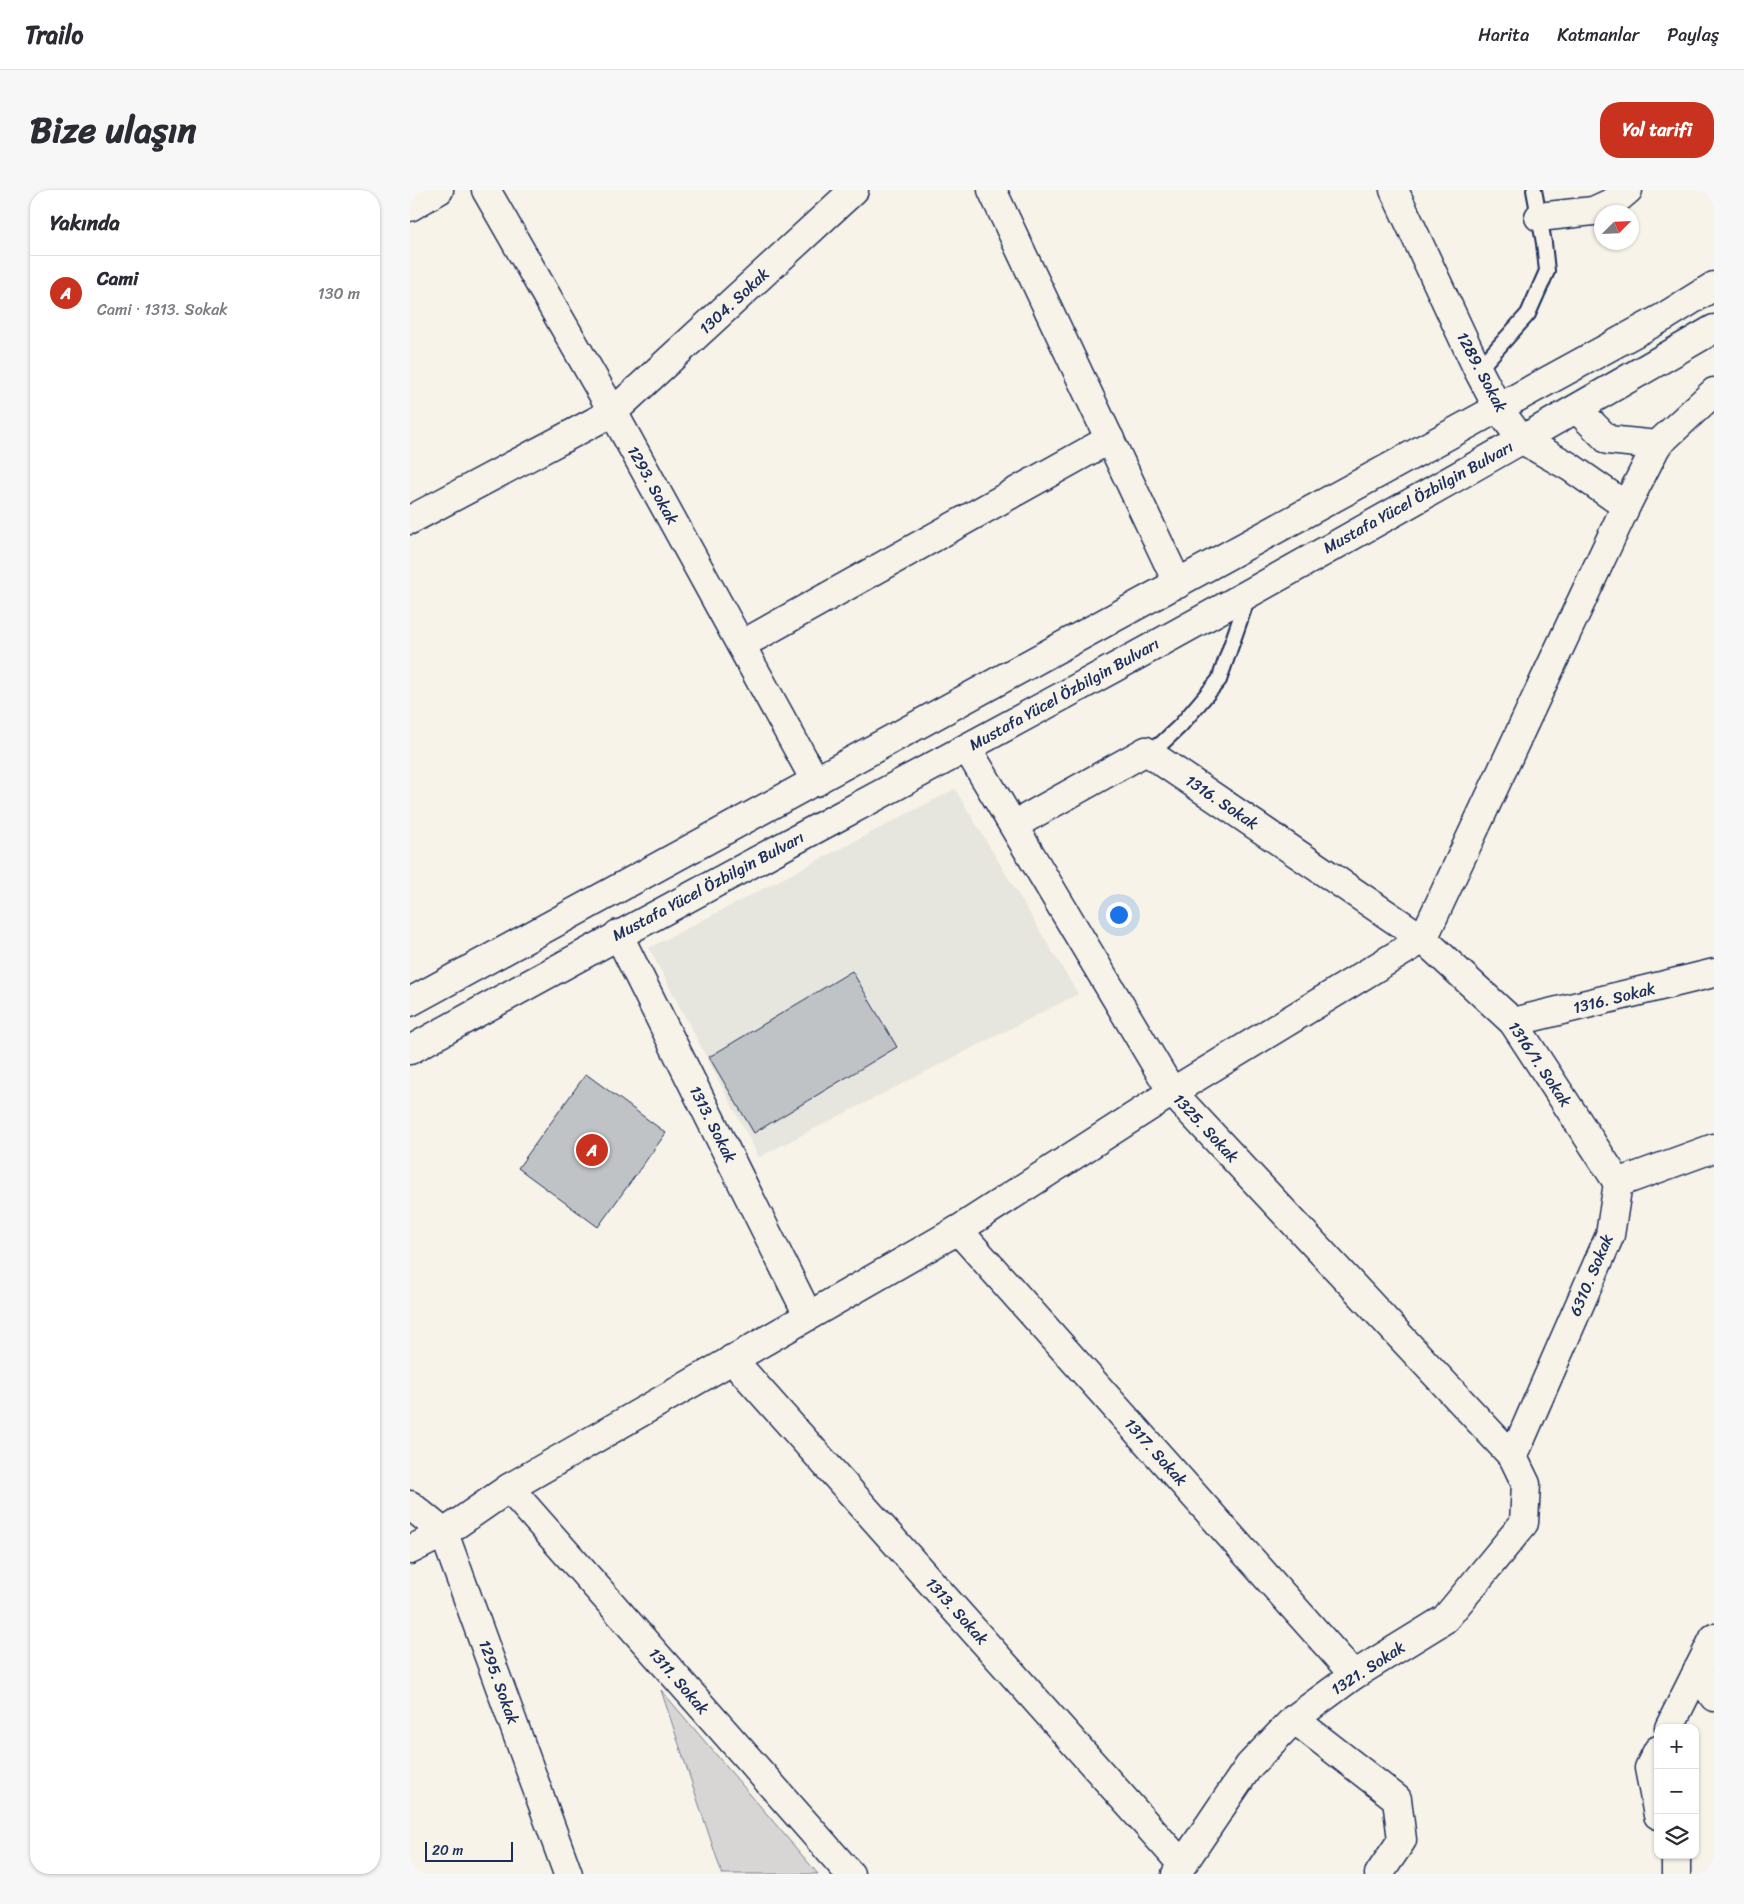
<!DOCTYPE html>
<html lang="tr">
<head>
<meta charset="utf-8">
<style>
  :root { --surface:#fff; --page:#f7f7f7; --text:#2b2b33; --muted:#7c7c81; --line:#e1e1e2; --accent:#c8321e }
  body { margin:0; font-family:Sriracha,sans-serif; background:var(--page); color:var(--text) }
  .controls { position:absolute; right:15px; bottom:15px; display:grid; overflow:hidden; border-radius:10px; box-shadow:0 1px 4px #0004 }
  .controls button { width:45px; height:45px; display:grid; place-items:center; padding:0; border:0; border-bottom:1px solid var(--line); background:var(--surface); color:var(--text); font:25px sans-serif }
  .compass { position:absolute; left:1184px; top:15px; width:45px; height:45px; border-radius:50%; background:var(--surface); box-shadow:0 1px 4px #0004; rotate:66deg }
  .scale { position:absolute; left:15px; bottom:12px; width:88px; box-sizing:border-box; padding-left:5px; border:2px solid #1b2f5e; border-top:0; font-size:14px; line-height:18px; white-space:nowrap; color:#1b2f5e; -webkit-text-stroke:4px #f7f3e8; paint-order:stroke }
  .you { position:absolute; left:708px; top:724px; width:18px; height:18px; margin:-12px; border:4px solid #fff; border-radius:50%; background:#1a73e8; box-shadow:0 0 0 8px #1a73e833 }
  .badge { display:grid; place-items:center; width:32px; height:32px; border-radius:50%; background:var(--accent); color:#fff; font-size:16px; font-weight:700 }
  .pin { position:absolute; translate:-50% -50%; border:2px solid #fff; box-shadow:0 1px 5px #0006 }
  .list { margin:0; padding:0; list-style:none }
  h2 { display:flex; justify-content:space-between; align-items:center; height:65px; margin:0; padding:0 20px; font-size:21px }
  h2 small { font-size:16px; font-weight:400; color:var(--muted) }
  .list li { display:grid; grid-template-columns:32px 1fr auto; gap:15px; align-items:center; box-sizing:border-box; height:75px; padding:0 20px; border-top:1px solid var(--line) }
  .list b { display:block; font-size:19px; white-space:nowrap }
  .list p { margin:0; font-size:16px; white-space:nowrap; color:var(--muted) }
  .list em { font-size:16px; font-style:normal; color:var(--muted) }
  .icon { flex:none; width:28px; height:28px; fill:none; stroke:currentColor; stroke-width:2; stroke-linecap:round; stroke-linejoin:round }
  .map { position:relative; flex:none; width:1304px; height:1684px; overflow:hidden; border-radius:20px }
  header { display:flex; align-items:center; gap:30px; box-sizing:border-box; height:70px; padding:0 25px; background:var(--surface); border-bottom:1px solid var(--line) }
  header strong { font-size:24px }
  nav { display:flex; gap:28px; margin-inline-start:auto; font-size:18px }
  .intro { display:flex; align-items:center; justify-content:space-between; box-sizing:border-box; height:120px; padding:0 30px }
  h1 { margin:0; font-size:35px }
  .button { padding:12px 22px; border-radius:20px; background:var(--accent); color:#fff; font-size:18px; font-weight:700 }
  main { display:flex; gap:30px; padding:0 30px }
  aside { flex:1; background:var(--surface); border-radius:20px; box-shadow:0 1px 4px #0004 }
  .map>svg:first-child { display:block }
  .built { fill:#e6e5de }
  .green { fill:#d7d6d4; stroke:#798299 }
  .building { fill:#c0c3c5; stroke:#1b2f5e }
  .lines { fill:none; stroke-linecap:round; stroke-linejoin:round }
  .lane-casing { stroke:#1b2f5e; stroke-width:18 }
  .street-casing { stroke:#1b2f5e; stroke-width:31 }
  .secondary-casing { stroke:#1b2f5e; stroke-width:31 }
  .lane { stroke:#f7f3e8; stroke-width:14 }
  .street { stroke:#f7f3e8; stroke-width:28 }
  .secondary { stroke:#f7f3e8; stroke-width:28 }
  .labels { text-anchor:middle; dominant-baseline:central; stroke-width:4; stroke-linejoin:round; paint-order:stroke }
  .street-label { font-size:16px; fill:#1b2f5e; stroke:#f7f3e8 }
</style>
</head>
<body>
<header>
<strong>Trailo</strong>
<nav><a>Harita</a><a>Katmanlar</a><a>Paylaş</a></nav>
</header>
<div class="intro"><h1>Bize ulaşın</h1><a class="button">Yol tarifi</a></div>
<main>
<aside>
<h2>Yakında<small></small></h2>
<ul class="list">
<li><span class="badge">A</span><div><b>Cami</b><p>Cami · 1313. Sokak</p></div><em>130 m</em></li>
</ul>
</aside>
<div class="map">
<svg width="1304" height="1684" viewBox="0 0 1304 1684">
  <rect width="100%" height="100%" fill="#f7f3e8"/>
  <filter id="ink" filterUnits="userSpaceOnUse"><feTurbulence type="fractalNoise" baseFrequency=".02" numOctaves="2"/><feDisplacementMap in="SourceGraphic" scale="10" xChannelSelector="R" yChannelSelector="G"/><feConvolveMatrix kernelMatrix="1 2 1 2 8 2 1 2 1" color-interpolation-filters="sRGB"/></filter>
  <g filter="url(#ink)">
    <!-- built -->
    <polygon class="built" points="545,599 668,804 349,967 239,758"/>
    <!-- green -->
    <polygon class="green" points="251,1500 408,1684 312,1684"/>
    <!-- building -->
    <g class="building">
      <polygon points="442,781 487,857 344,943 299,867"/>
      <polygon points="176,884 256,943 188,1037 108,978"/>
    </g>
    <g class="lines">
      <defs>
        <g id="lane">
          <polyline points="1068,180 1118,124 1137,81 1134,53 1124,0"/>
          <polyline points="736,561 751,554 770,536 809,490 838,407"/>
        </g>
        <g id="street">
          <polyline points="76,0 203,222 406,592"/>
          <polyline points="582,0 768,394"/>
          <polyline points="984,0 1068,180 1088,218 1111,249 1160,277 1216,316"/>
          <polyline points="0,17 29,0"/>
          <polyline points="1129,27 1183,21 1205,11 1218,0"/>
          <polyline points="1167,219 1198,250 1247,255"/>
          <polyline points="0,330 203,222 444,0"/>
          <polyline points="331,455 700,249"/>
          <polyline points="557,558 762,902 1103,1267 1116,1294 1114,1333 1035,1429 944,1485 884,1529 839,1576 766,1684"/>
          <polyline points="604,635 736,561 1013,749 1103,832 1208,993"/>
          <polyline points="208,744 398,1125"/>
          <polyline points="1103,832 1304,783"/>
          <polyline points="548,1040 944,1485"/>
          <polyline points="322,1169 771,1673"/>
          <polyline points="1103,1267 1200,1045 1208,993 1304,958"/>
          <polyline points="99,1298 440,1684"/>
          <polyline points="0,1315 34,1343 158,1684"/>
          <polyline points="0,1360 34,1343 99,1298 548,1040 762,902 1013,749 1216,316 1247,255 1304,202"/>
          <polyline points="1287,1481 1304,1507"/>
          <polyline points="884,1529 987,1609 992,1650 969,1684"/>
          <polyline points="1259,1538 1304,1448"/>
          <polyline points="1248,1560 1239,1578 1248,1625"/>
          <polyline points="1266,1684 1266,1665"/>
        </g>
        <g id="secondary">
          <polyline points="0,812 1057,235 1254,127 1304,96"/>
          <path d="M0,860C218,738 439,622 658,503C875,385 1090,263 1304,139"/>
        </g>
      </defs>
      <!-- lane casing -->
      <use href="#lane" class="lane-casing"/>
      <!-- street casing -->
      <use href="#street" class="street-casing"/>
      <!-- secondary casing -->
      <use href="#secondary" class="secondary-casing"/>
      <!-- lane -->
      <use href="#lane" class="lane"/>
      <!-- street -->
      <use href="#street" class="street"/>
      <!-- secondary -->
      <use href="#secondary" class="secondary"/>
    </g>
  </g>
  <g class="labels">
    <!-- street labels -->
    <g class="street-label">
      <text transform="translate(324 111) rotate(-43)">1304. Sokak</text>
      <text transform="translate(1072 182) rotate(62)">1289. Sokak</text>
      <text transform="translate(243 295) rotate(61)">1293. Sokak</text>
      <text transform="translate(1008 307) rotate(-29)">Mustafa Yücel Özbilgin Bulvarı</text>
      <text transform="translate(654 504) rotate(-29)">Mustafa Yücel Özbilgin Bulvarı</text>
      <text transform="translate(812 612) rotate(34)">1316. Sokak</text>
      <text transform="translate(298 696) rotate(-28)">Mustafa Yücel Özbilgin Bulvarı</text>
      <text transform="translate(1204 808) rotate(-14)">1316. Sokak</text>
      <text transform="translate(1130 874) rotate(56)">1316/1. Sokak</text>
      <text transform="translate(303 934) rotate(63)">1313. Sokak</text>
      <text transform="translate(796 938) rotate(47)">1325. Sokak</text>
      <text transform="translate(1181 1085) rotate(-67)">6310. Sokak</text>
      <text transform="translate(746 1262) rotate(48)">1317. Sokak</text>
      <text transform="translate(547 1421) rotate(48)">1313. Sokak</text>
      <text transform="translate(958 1478) rotate(-33)">1321. Sokak</text>
      <text transform="translate(269 1491) rotate(49)">1311. Sokak</text>
      <text transform="translate(89 1492) rotate(70)">1295. Sokak</text>
    </g>
  </g>
</svg>
<div class="controls">
<button>+</button>
<button>−</button>
<button><svg class="icon" aria-label="layers" viewBox="0 0 24 24"><path d="M12 4l9 5-9 5-9-5zM3 14l9 5 9-5"/></svg></button>
</div>
<svg class="compass" viewBox="-18 -18 36 36"><path d="M0-13l5 13h-10z" fill="#e53935"/><path d="M0 13l5-13h-10z" fill="#7c7c81"/></svg>
<div class="scale">20 m</div>
<div class="you"></div>
<div class="pin badge" style="left:182px;top:960px">A</div>
</div>
</main>
</body>
</html>
